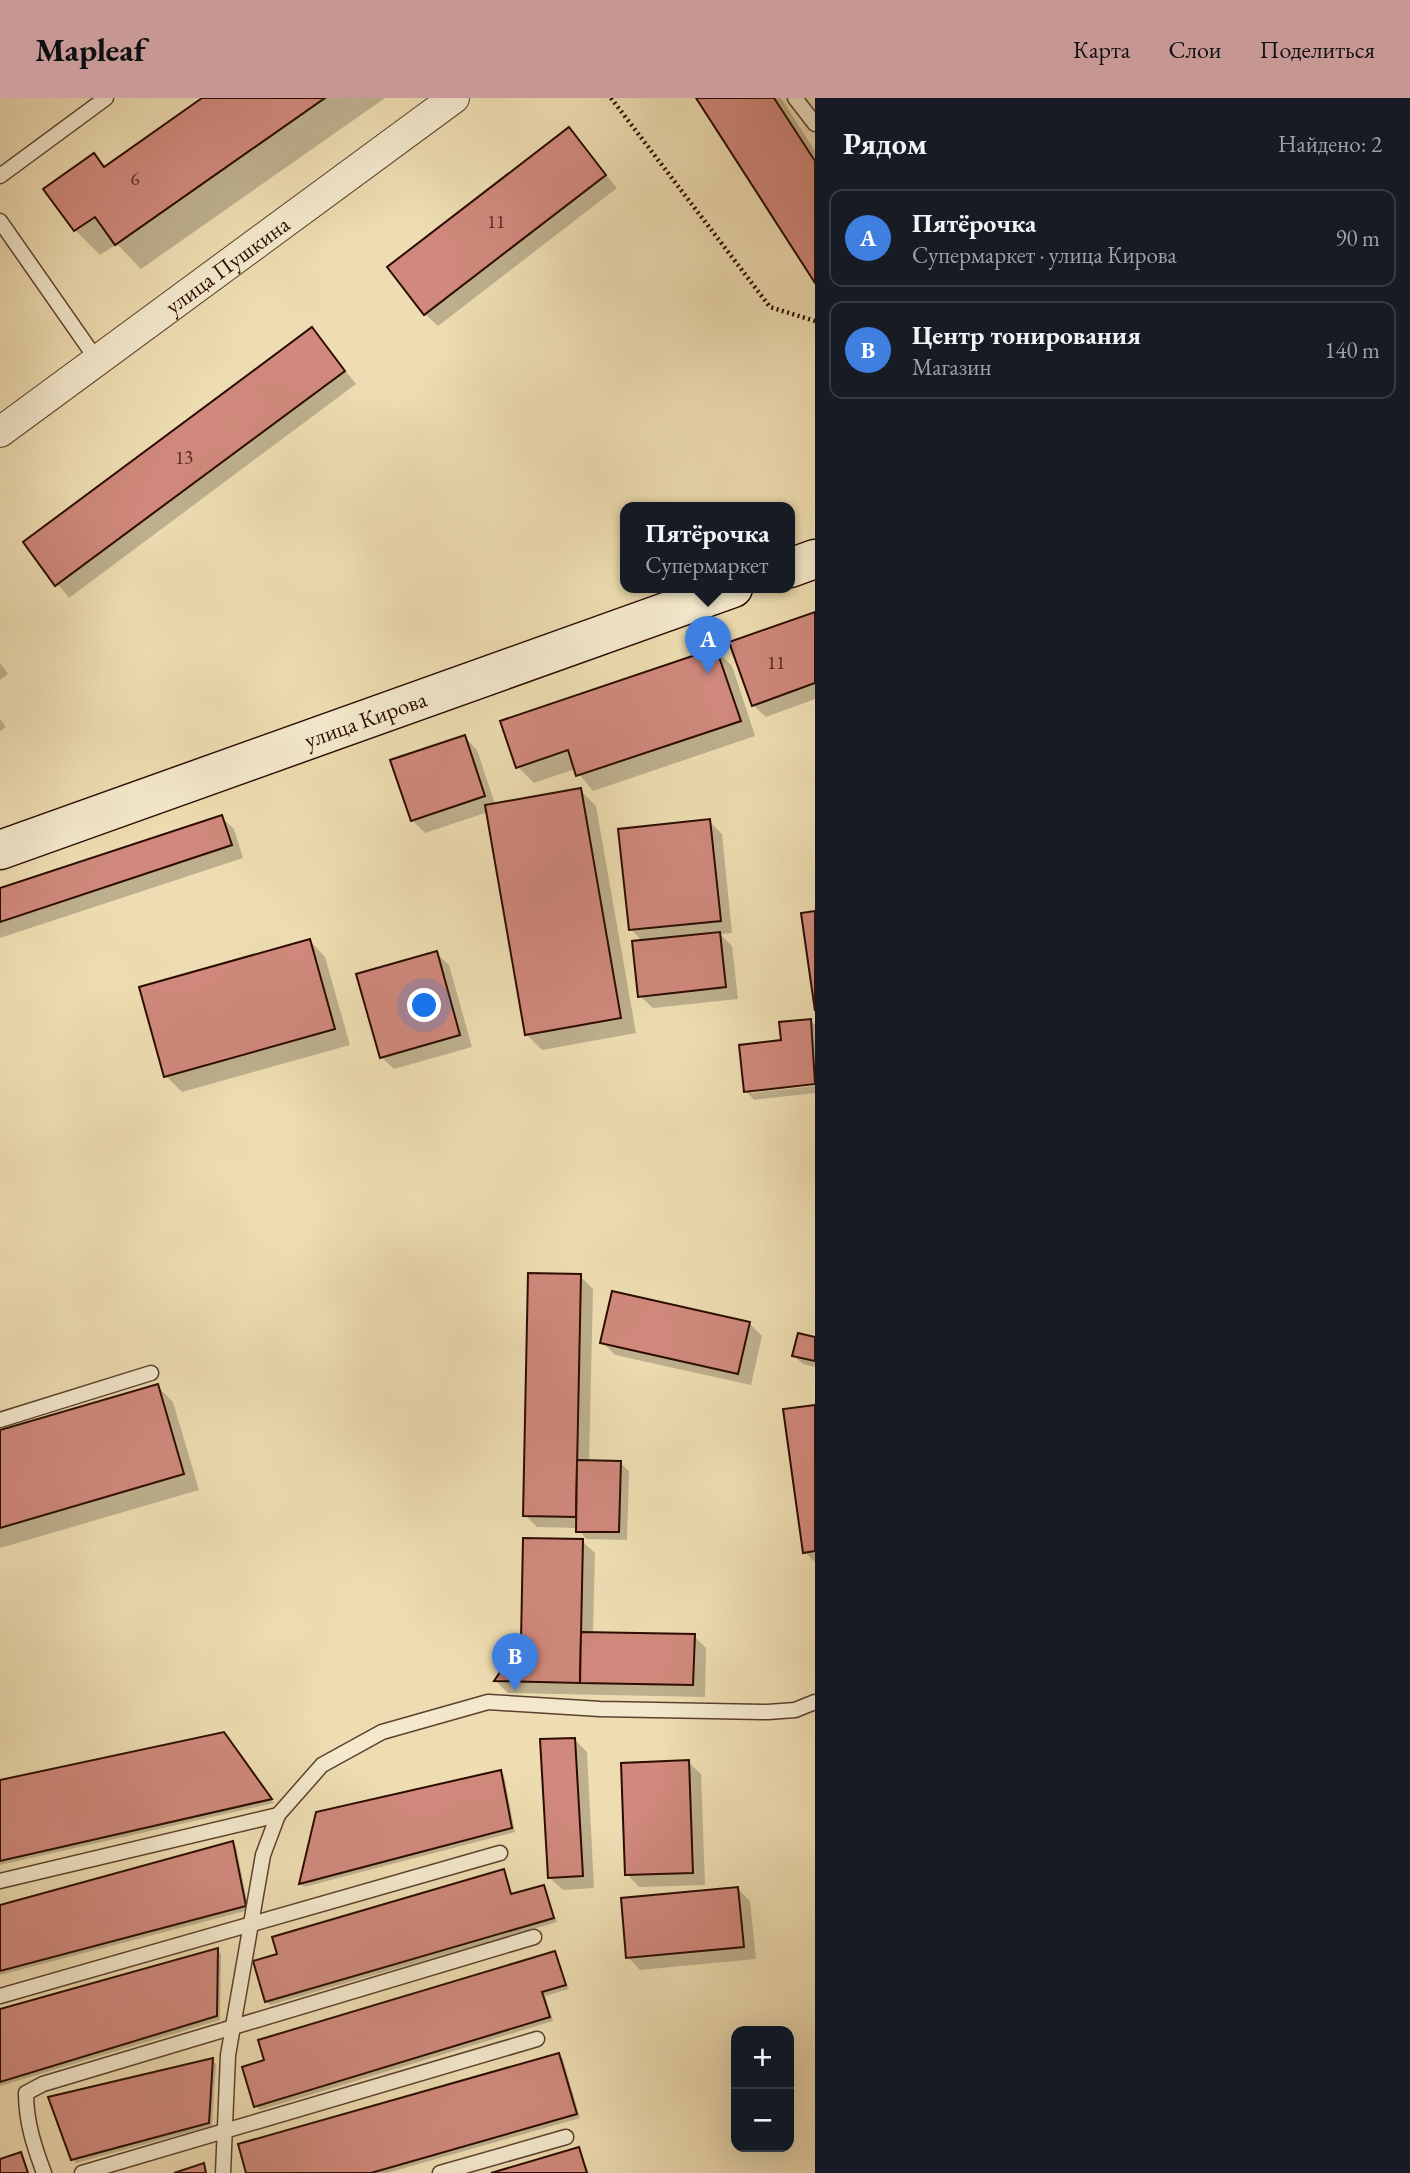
<!DOCTYPE html>
<html lang="ru">
<head>
<meta charset="utf-8">
<style>
  :root { --surface:#171b24; --page:#242831; --text:#f1f3f6; --muted:#9ea1a6; --line:#363941; --accent:#c59692 }
  body { margin:0; font-family:"EB Garamond",serif; background:var(--page); color:var(--text) }
  .controls { position:absolute; right:21px; bottom:21px; display:grid; overflow:hidden; border-radius:14px; box-shadow:0 7px 28px #0002 }
  .controls button { width:63px; height:63px; display:grid; place-items:center; padding:0; border:0; border-bottom:2px solid var(--line); background:var(--surface); color:var(--text); font:35px sans-serif }
  .you { position:absolute; left:425px; top:908px; width:24px; height:24px; margin:-18px; border:5px solid #fff; border-radius:50%; background:#1a73e8; box-shadow:0 0 0 10px #1a73e833 }
  .badge { display:grid; place-items:center; width:46px; height:46px; border-radius:50%; background:var(--accent); color:#fff; font-size:23px; font-weight:700 }
  .pin { position:absolute; translate:-50% -58px; filter:drop-shadow(0 2px 4px #0008) }
  .pin::after { content:''; position:absolute; top:37px; width:24px; height:21px; background:inherit; clip-path:polygon(0 0,100% 0,50% 100%) }
  .popup { position:absolute; left:620px; top:404px; width:175px; height:91px; box-sizing:border-box; display:grid; place-content:center; border-radius:14px; background:var(--surface); filter:drop-shadow(0 2px 5px #0005); font-size:23px; white-space:nowrap; color:var(--muted) }
  .popup b { font-size:26px; color:var(--text) }
  .popup::after { content:''; position:absolute; left:50%; top:100%; margin-left:-14px; border:14px solid transparent; border-top-color:var(--surface) }
  .list { margin:0; padding:0; list-style:none }
  h2 { display:flex; justify-content:space-between; align-items:center; height:91px; margin:0; padding:0 28px; font-size:30px }
  h2 small { font-size:23px; font-weight:400; color:var(--muted) }
  .list li { display:grid; grid-template-columns:46px 1fr auto; gap:21px; align-items:center; box-sizing:border-box; height:98px; margin:0 14px 14px; padding:0 14px; border:2px solid var(--line); border-radius:14px }
  .list b { display:block; font-size:26px; white-space:nowrap }
  .list p { margin:0; font-size:23px; white-space:nowrap; color:var(--muted) }
  .list em { font-size:23px; font-style:normal; color:var(--muted) }
  .map { position:relative; flex:none; width:815px; height:2075px; overflow:hidden }
  header { display:flex; align-items:center; gap:42px; box-sizing:border-box; height:98px; padding:0 35px; background:var(--accent); color:#111 }
  header strong { font-size:33px }
  nav { display:flex; gap:38px; margin-inline-start:auto; font-size:24px }
  main { display:flex }
  aside { flex:1; background:var(--surface) }
  .map>svg:first-child { display:block }
  .shadow { fill:#0003 }
  .building { fill:#d0897c; stroke:#2c0c01; stroke-width:2 }
  .lines { fill:none; stroke-linecap:round; stroke-linejoin:round }
  .lane-casing { stroke:#5c402d; stroke-width:17 }
  .street-casing { stroke:#5c402d; stroke-width:32 }
  .secondary-casing { stroke:#2c0c01; stroke-width:41 }
  .path { stroke:#2c0c01; stroke-width:4.5; stroke-dasharray:2 3.5; stroke-linecap:butt }
  .lane { stroke:#f4e9cd; stroke-width:14 }
  .street { stroke:#f4e9cd; stroke-width:30 }
  .secondary { stroke:#f4e9cd; stroke-width:38 }
  .labels { text-anchor:middle; dominant-baseline:central; stroke-width:5; stroke-linejoin:round; paint-order:stroke }
  .number-label { font-size:19px; fill:#552b20 }
  .street-label { font-size:23px; fill:#2c0c01; stroke:#f4e9cd }
</style>
</head>
<body>
<header>
<strong>Mapleaf</strong>
<nav><a>Карта</a><a>Слои</a><a>Поделиться</a></nav>
</header>
<main>
<div class="map">
<svg width="815" height="2075" viewBox="0 0 815 2075">
  <rect width="100%" height="100%" fill="#eeddb2"/>
  <filter id="stains"><feTurbulence type="fractalNoise" baseFrequency=".00286" numOctaves="4"/><feColorMatrix values="0 0 0 0 .2 0 0 0 0 .09 0 0 0 0 .02 0 0 0 .5 -.17"/></filter>
  <radialGradient id="worn" r=".72"><stop offset=".6" stop-color="#630" stop-opacity="0"/><stop offset="1" stop-color="#630" stop-opacity=".3"/></radialGradient>
  <!-- shadow -->
  <g class="shadow">
    <polygon points="205,0 385,0 141,171 117,146 100,157 75,132 94,57 106,69"/>
    <polygon points="698,0 781,0 815,53 815,182"/>
    <polygon points="569,32 617,90 438,228 425,216"/>
    <polygon points="312,232 356,286 69,500 25,445"/>
    <polygon points="815,515 815,601 766,619 753,607"/>
    <polygon points="716,552 732,568 755,638 593,693 575,671 534,685 518,669"/>
    <polygon points="0,565 8,576 0,582"/>
    <polygon points="0,621 6,629 0,633"/>
    <polygon points="465,639 477,652 495,706 580,692 596,708 636,935 542,952 526,936 488,714 425,735 412,722"/>
    <polygon points="221,719 234,731 243,760 0,840 0,792"/>
    <polygon points="709,723 722,736 732,835 720,836 732,848 738,901 653,910 640,898 643,844 631,831"/>
    <polygon points="310,843 325,859 350,947 182,994 166,978"/>
    <polygon points="436,855 449,867 472,949 394,971 381,959"/>
    <polygon points="810,922 815,927 815,984 751,991 751,995 815,988 815,995 754,1002 746,993 783,944"/>
    <polygon points="580,1178 593,1191 589,1364 620,1365 629,1373 627,1442 586,1441 578,1430 537,1429 525,1417"/>
    <polygon points="749,1225 762,1238 751,1287 615,1257 602,1244"/>
    <polygon points="815,1240 815,1269 803,1266 794,1258"/>
    <polygon points="157,1288 173,1304 199,1392 0,1450 0,1334"/>
    <polygon points="815,1308 815,1464 805,1454"/>
    <polygon points="582,1443 595,1455 593,1536 694,1538 706,1550 705,1599 508,1595 496,1583"/>
    <polygon points="228,1640 274,1705 0,1767 0,1684"/>
    <polygon points="574,1641 587,1654 594,1790 563,1792 550,1780"/>
    <polygon points="688,1664 701,1676 705,1787 639,1789 627,1776"/>
    <polygon points="500,1674 504,1677 515,1734 304,1789 301,1785"/>
    <polygon points="232,1745 236,1749 249,1812 0,1877 0,1809"/>
    <polygon points="503,1773 513,1798 544,1789 557,1824 270,1907 266,1903 279,1857"/>
    <polygon points="738,1791 750,1803 756,1861 640,1872 628,1859"/>
    <polygon points="217,1852 221,1856 220,1922 0,1988 0,1913"/>
    <polygon points="554,1855 569,1891 545,1898 553,1923 260,2012 256,2008"/>
    <polygon points="559,1957 563,1961 580,2020 387,2075 248,2075"/>
    <polygon points="212,1962 216,1966 212,2028 76,2065 72,2061"/>
    <polygon points="579,2051 589,2075 497,2075"/>
  </g>
  <!-- building -->
  <g class="building">
    <polygon points="202,0 325,0 115,147 95,119 74,133 43,91 94,55 104,69"/>
    <polygon points="696,0 774,0 815,63 815,185"/>
    <polygon points="569,29 606,77 424,217 387,169"/>
    <polygon points="312,229 345,273 55,488 23,444"/>
    <polygon points="815,514 815,585 752,608 729,544"/>
    <polygon points="716,550 741,623 576,678 568,652 516,670 500,623"/>
    <polygon points="465,637 485,698 411,723 390,662"/>
    <polygon points="581,690 621,920 525,937 485,707"/>
    <polygon points="222,717 232,747 0,824 0,790"/>
    <polygon points="710,721 721,823 629,832 618,731"/>
    <polygon points="815,813 815,913 801,815"/>
    <polygon points="720,834 726,889 638,899 632,843"/>
    <polygon points="310,841 335,931 164,979 139,889"/>
    <polygon points="437,853 460,937 380,960 356,876"/>
    <polygon points="811,921 815,986 744,994 739,947 781,942 779,924"/>
    <polygon points="528,1175 581,1176 576,1419 523,1418"/>
    <polygon points="612,1193 750,1224 738,1276 600,1245"/>
    <polygon points="798,1235 815,1239 815,1263 792,1258"/>
    <polygon points="158,1286 184,1376 0,1430 0,1332"/>
    <polygon points="815,1307 815,1453 803,1455 783,1311"/>
    <polygon points="577,1362 621,1363 619,1434 576,1434"/>
    <polygon points="523,1440 583,1441 580,1585 494,1583 521,1543"/>
    <polygon points="581,1534 695,1536 693,1587 580,1585"/>
    <polygon points="224,1634 272,1701 0,1763 0,1682"/>
    <polygon points="575,1640 583,1778 548,1780 540,1641"/>
    <polygon points="689,1662 693,1775 625,1777 621,1665"/>
    <polygon points="501,1672 512,1730 299,1786 316,1714"/>
    <polygon points="233,1743 246,1808 0,1873 0,1807"/>
    <polygon points="504,1771 511,1796 544,1787 554,1820 265,1904 253,1863 277,1856 272,1839"/>
    <polygon points="738,1789 744,1849 626,1860 621,1800"/>
    <polygon points="218,1850 217,1918 0,1984 0,1911"/>
    <polygon points="555,1853 566,1887 542,1894 550,1919 254,2009 242,1969 264,1962 258,1942"/>
    <polygon points="559,1955 577,2016 371,2075 246,2075 238,2046"/>
    <polygon points="213,1960 209,2025 71,2062 48,1999"/>
    <polygon points="579,2049 587,2075 491,2075"/>
    <polygon points="21,2054 28,2075 0,2075 0,2061"/>
    <polygon points="204,2065 206,2075 174,2075"/>
  </g>
  <g class="lines">
    <defs>
      <g id="lane">
        <polyline points="795,0 815,26"/>
        <polyline points="0,78 106,0"/>
        <polyline points="0,123 97,262"/>
        <polyline points="0,1322 151,1275"/>
        <polyline points="0,1783 278,1717"/>
        <polyline points="0,1898 500,1755"/>
        <path d="M44,2075C34,2048 26,2024 26,1995L43,1986L534,1839"/>
        <polyline points="82,2075 537,1941"/>
        <polyline points="223,2075 228,1957 263,1757 278,1717 322,1667 382,1634 488,1604 600,1611 768,1614 795,1612 815,1604"/>
        <polyline points="440,2075 566,2039"/>
      </g>
      <g id="street">
        <path id="s1" d="M0,334L454,0"/>
      </g>
      <g id="secondary">
        <polyline points="790,470 815,461"/>
        <path id="s2" d="M0,752L733,490"/>
      </g>
    </defs>
    <!-- lane casing -->
    <use href="#lane" class="lane-casing"/>
    <!-- street casing -->
    <use href="#street" class="street-casing"/>
    <!-- secondary casing -->
    <use href="#secondary" class="secondary-casing"/>
    <!-- path -->
    <polyline class="path" points="611,0 770,209 815,223"/>
    <!-- lane -->
    <use href="#lane" class="lane"/>
    <!-- street -->
    <use href="#street" class="street"/>
    <!-- secondary -->
    <use href="#secondary" class="secondary"/>
  </g>
  <g class="labels">
    <!-- number labels -->
    <g class="number-label">
      <text x="135" y="80">6</text>
      <text x="496" y="123">11</text>
      <text x="184" y="359">13</text>
      <text x="776" y="564">11</text>
    </g>
    <!-- street labels -->
    <g class="street-label">
      <text stroke="none"><textPath href="#s1" startOffset="282">улица Пушкина</textPath></text>
      <text stroke="none"><textPath href="#s2" startOffset="388">улица Кирова</textPath></text>
    </g>
  </g>
  <rect width="100%" height="100%" filter="url(#stains)"/>
  <rect width="100%" height="100%" fill="url(#worn)"/>
</svg>
<div class="controls">
<button>+</button>
<button>−</button>
</div>
<div class="you"></div>
<div class="pin badge" style="left:708px;top:576px;background:#3f7fe0">A</div>
<div class="popup"><b>Пятёрочка</b>Супермаркет</div>
<div class="pin badge" style="left:515px;top:1593px;background:#3f7fe0">B</div>
</div>
<aside>
<h2>Рядом<small>Найдено: 2</small></h2>
<ul class="list">
<li><span class="badge" style="background:#3f7fe0">A</span><div><b>Пятёрочка</b><p>Супермаркет · улица Кирова</p></div><em>90 m</em></li>
<li><span class="badge" style="background:#3f7fe0">B</span><div><b>Центр тонирования</b><p>Магазин</p></div><em>140 m</em></li>
</ul>
</aside>
</main>
</body>
</html>
